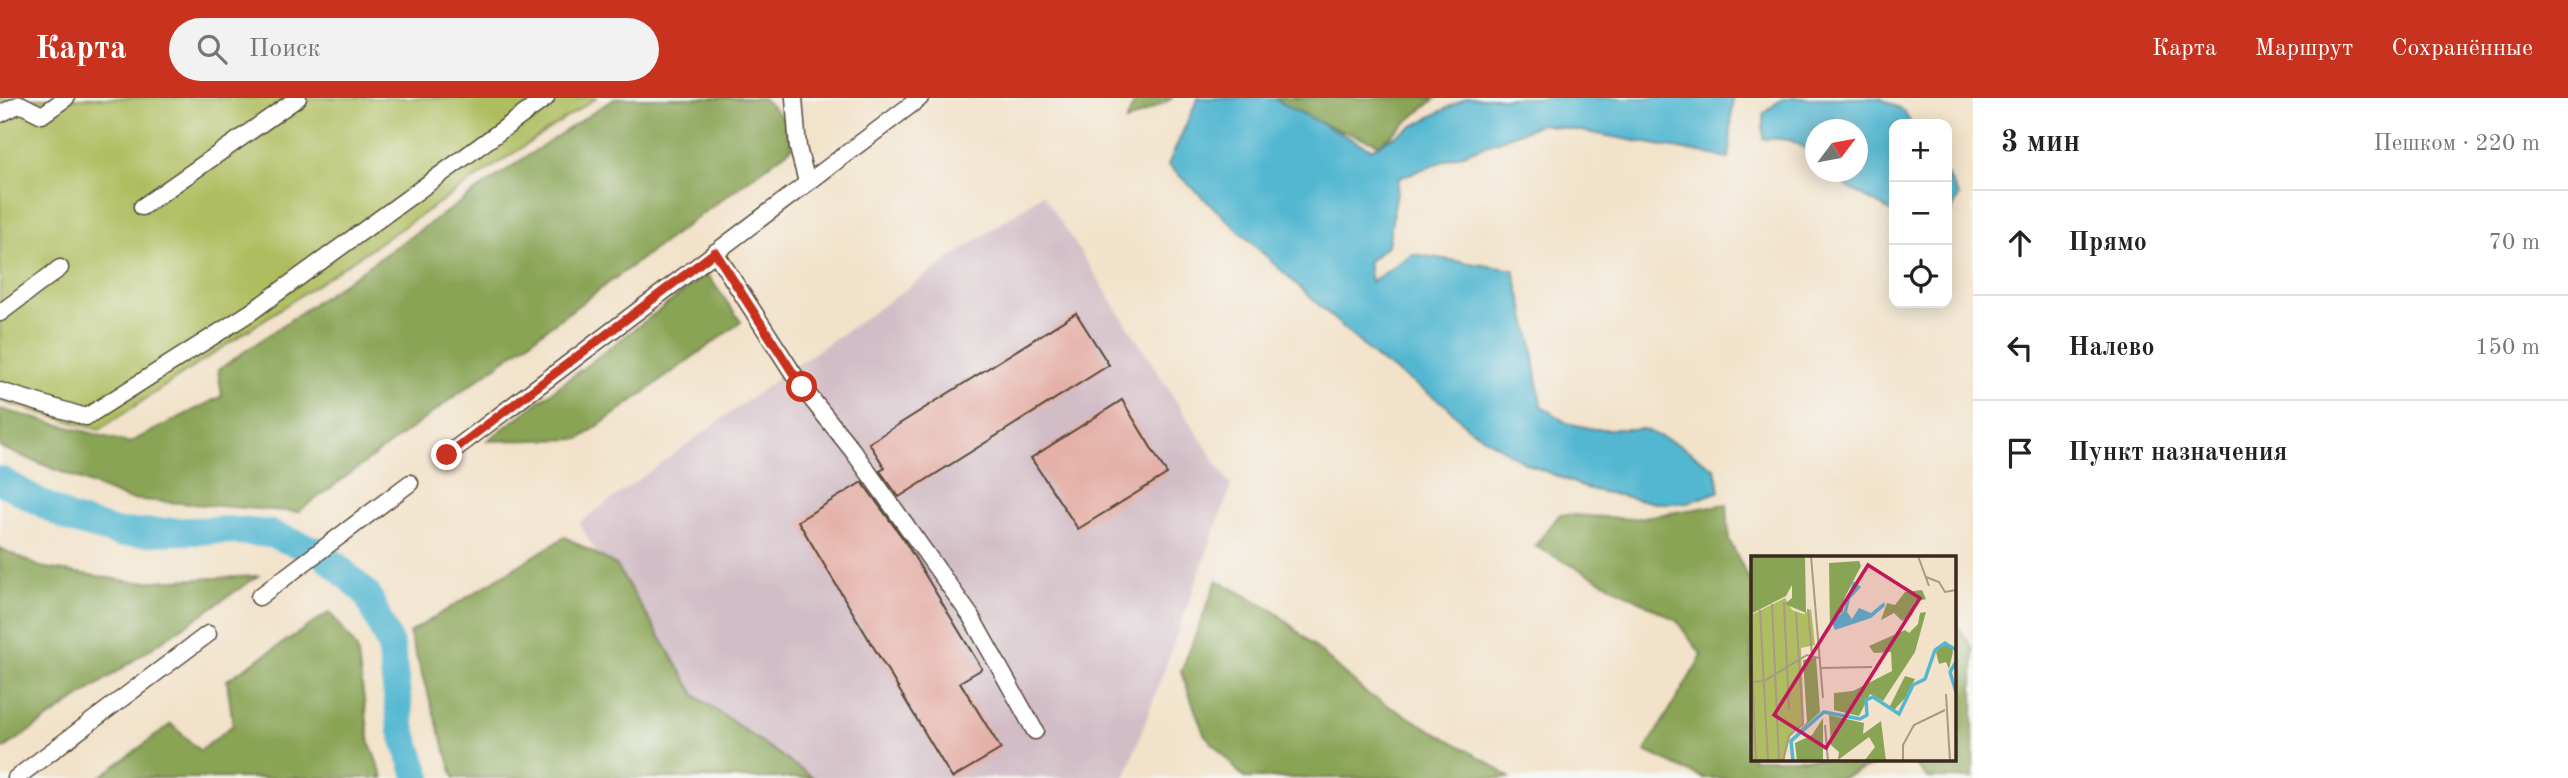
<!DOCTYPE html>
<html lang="ru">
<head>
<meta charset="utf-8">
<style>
  :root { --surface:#fff; --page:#f2f2f2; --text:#222; --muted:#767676; --line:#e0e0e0; --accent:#c8321e }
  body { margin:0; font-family:"Old Standard TT",serif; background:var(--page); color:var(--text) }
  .controls { position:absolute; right:21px; top:21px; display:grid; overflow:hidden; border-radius:14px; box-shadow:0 4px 18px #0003 }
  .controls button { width:63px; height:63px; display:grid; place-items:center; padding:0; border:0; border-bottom:2px solid var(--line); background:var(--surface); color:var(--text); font:35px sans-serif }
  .compass { position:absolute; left:1805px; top:21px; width:63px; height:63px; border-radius:50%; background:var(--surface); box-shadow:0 4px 18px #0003; rotate:58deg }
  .stop { position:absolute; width:21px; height:21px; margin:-16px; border:5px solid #c8321e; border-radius:50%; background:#fff }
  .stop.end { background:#c8321e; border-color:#fff; box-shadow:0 2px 7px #0008 }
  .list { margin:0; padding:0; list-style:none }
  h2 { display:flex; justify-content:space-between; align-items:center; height:91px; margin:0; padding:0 28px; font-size:30px }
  h2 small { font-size:23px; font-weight:400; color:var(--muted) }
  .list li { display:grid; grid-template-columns:46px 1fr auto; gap:21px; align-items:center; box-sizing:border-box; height:105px; padding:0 28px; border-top:2px solid var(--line) }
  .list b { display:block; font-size:26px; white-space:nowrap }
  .list em { font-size:23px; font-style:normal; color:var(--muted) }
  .icon { flex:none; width:38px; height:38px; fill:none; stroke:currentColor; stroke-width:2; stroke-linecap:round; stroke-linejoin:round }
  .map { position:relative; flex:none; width:1973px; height:680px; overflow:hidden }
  header { display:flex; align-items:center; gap:42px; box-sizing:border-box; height:98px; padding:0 35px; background:var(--accent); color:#fff }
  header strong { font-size:33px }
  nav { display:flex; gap:38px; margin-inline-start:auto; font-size:24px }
  .search { width:490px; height:63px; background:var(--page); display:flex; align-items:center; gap:18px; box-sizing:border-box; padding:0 24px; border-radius:38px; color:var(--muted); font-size:26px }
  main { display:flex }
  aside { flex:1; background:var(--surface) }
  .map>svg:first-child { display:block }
  .industrial { fill:#d2bdc6 }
  .green { fill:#aebd5f; stroke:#74743e; stroke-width:2 }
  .forest { fill:#8aa456; stroke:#62673a; stroke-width:2 }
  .water { fill:#53b7d1; stroke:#477078; stroke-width:2 }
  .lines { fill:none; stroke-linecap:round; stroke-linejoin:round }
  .river { stroke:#53b7d1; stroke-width:28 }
  .building { fill:#e4b0a7 }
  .minor-casing { stroke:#564638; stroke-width:19 }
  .minor { stroke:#fff; stroke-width:16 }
  .route { stroke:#c8321e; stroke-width:9 }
  .inset-river { fill:none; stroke:#53b7d1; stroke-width:3.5 }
  .inset-road { fill:none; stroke:#a99885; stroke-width:2 }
  .view { fill:#c2185b; fill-opacity:0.15; stroke:#c2185b; stroke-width:3.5 }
  .inset-edge { fill:none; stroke:#3b2a1e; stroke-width:3.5 }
</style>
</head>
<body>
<header>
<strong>Карта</strong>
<div class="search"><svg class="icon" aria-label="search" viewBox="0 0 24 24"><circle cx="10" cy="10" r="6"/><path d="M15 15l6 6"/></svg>Поиск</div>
<nav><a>Карта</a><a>Маршрут</a><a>Сохранённые</a></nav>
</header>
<main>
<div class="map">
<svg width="1973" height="680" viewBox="0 0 1973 680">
  <rect width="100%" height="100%" fill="#f6f6f2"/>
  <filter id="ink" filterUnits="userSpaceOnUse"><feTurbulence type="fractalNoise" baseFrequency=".0143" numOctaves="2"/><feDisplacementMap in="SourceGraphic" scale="14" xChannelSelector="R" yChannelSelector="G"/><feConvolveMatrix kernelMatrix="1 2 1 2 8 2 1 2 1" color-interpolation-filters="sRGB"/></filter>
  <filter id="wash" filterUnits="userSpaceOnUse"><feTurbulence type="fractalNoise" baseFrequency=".00686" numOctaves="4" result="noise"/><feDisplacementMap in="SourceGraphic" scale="28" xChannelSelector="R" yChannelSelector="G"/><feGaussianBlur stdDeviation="1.57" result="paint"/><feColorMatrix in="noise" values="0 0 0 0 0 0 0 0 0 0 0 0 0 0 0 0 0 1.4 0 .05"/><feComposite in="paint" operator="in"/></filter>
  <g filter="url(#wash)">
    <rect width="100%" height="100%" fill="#f2e2c9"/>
    <!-- industrial -->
    <polygon class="industrial" points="1043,96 1231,388 1125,680 798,680 682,598 579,425 774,283"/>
    <!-- green -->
    <polygon class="green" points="0,0 596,0 99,332 0,303"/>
    <!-- forest -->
    <g class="forest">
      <polygon points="615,0 763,0 783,20 793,49 298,414 128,401 0,349 0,311 129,345 222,298 218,272 521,62"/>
      <polygon points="1136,0 1173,0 1126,24"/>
      <polygon points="1276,0 1436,0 1380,46 1297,17"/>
      <polygon points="707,176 741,224 580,341 487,343"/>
      <polygon points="1727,406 1729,442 1752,487 1752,661 1889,661 1841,680 1703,680 1645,653 1702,558 1676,522 1535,448 1560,416 1632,421"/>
      <polygon points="565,439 616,467 696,598 813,680 454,680 409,535"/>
      <polygon points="0,450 40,469 134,484 258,478 0,653"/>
      <polygon points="1217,482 1276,514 1366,595 1488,664 1510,680 1244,680 1204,636 1181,574"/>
      <polygon points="330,514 357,551 370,646 383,680 99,680 171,626 200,653 233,627 227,582"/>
      <polygon points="1954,524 1973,550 1973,680 1928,680 1910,661 1954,661"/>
    </g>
    <!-- water -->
    <g class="water">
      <polygon points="1198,0 1272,0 1371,51 1466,0 1733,0 1729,60 1542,26 1399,80 1388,147 1368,164 1371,184 1412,156 1514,172 1532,246 1541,308 1567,325 1594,331 1643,331 1681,348 1715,371 1720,393 1686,405 1656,405 1589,391 1525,365 1467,329 1447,308 1376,260 1168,67"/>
      <path d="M1783,0H1880L1904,13L1911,26H1894V115L1847,89L1829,74H1857V32H1815V60C1796,41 1790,40 1763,41V16Z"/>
      <polygon points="1947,76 1959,98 1947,123"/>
    </g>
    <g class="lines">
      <!-- river -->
      <polyline class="river" points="0,382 70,421 119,435 226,432 271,436 322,455 367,496 391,549 401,630 418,680"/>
    </g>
    <g id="blocks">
      <!-- building -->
      <g class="building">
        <polygon points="1076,215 1109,267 899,399 880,373 885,370 869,345"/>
        <polygon points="1122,302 1167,376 1078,431 1031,360"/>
        <polygon points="862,384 904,442 982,571 960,584 1001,651 952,680 798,423"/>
      </g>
    </g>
  </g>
  <g filter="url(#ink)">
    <use href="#blocks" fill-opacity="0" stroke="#564638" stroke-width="2"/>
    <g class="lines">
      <defs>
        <g id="minor">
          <polyline points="794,0 798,50 807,84"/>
          <polyline points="0,16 20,6 42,17 66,0"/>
          <polyline points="142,109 298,0"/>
          <polyline points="715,154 802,289 853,353 970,517 1035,633"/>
          <polyline points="0,215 60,170"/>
          <polyline points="0,293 86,319 251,214 546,0"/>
          <polyline points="447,357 920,0"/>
          <polyline points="259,499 410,385"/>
          <polyline points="16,680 208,536"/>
        </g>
      </defs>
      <!-- minor casing -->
      <use href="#minor" class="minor-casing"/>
      <!-- minor -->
      <use href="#minor" class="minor"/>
    </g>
  </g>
  <g class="lines" filter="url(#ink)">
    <!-- route -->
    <polyline class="route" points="447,357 715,154 802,289"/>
  </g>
  <!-- overview -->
  <g transform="translate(1751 458)">
    <rect width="205" height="205" fill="#f2e2c9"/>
    <path d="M34,42L41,54L53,58L60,53L64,89L50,92L53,167L39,180L33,205H0V59Z" fill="#aebd5f"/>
    <path d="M0,0H54L55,57L34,48L41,42V29L35,40L0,58ZM108,5L110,10L93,43L92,56L80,64L79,75L78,7ZM171,34L175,43L164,46L161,59L151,65L143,57L130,64L136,47L144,49L154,36ZM175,56L164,96L132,145L119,138L108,160L83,154V137L102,135L141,115L140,96L123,97L118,90L154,74L158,77L167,68L169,57ZM191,89H200L202,96L198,113L195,106L188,108L185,96ZM65,101L69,156L40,183L56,166L52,104ZM154,120L164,123L154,142L144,153L138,152ZM78,159L113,167L112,178L130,165L135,205H113L124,191L118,181L87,204L88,196L80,189ZM72,162V205H46L44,187L61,179Z" fill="#8aa456"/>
    <path d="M102,25L110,31L99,43L96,56L101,63L108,52L120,57L133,46L134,50L120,62L84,74L80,64L92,57Z" fill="#53b7d1"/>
    <path class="inset-river" d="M205,106L199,116L205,136M42,205L40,185L73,156L109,163L116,159L115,144L122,141L148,158L162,129L174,123L184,94L194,87L205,94"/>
    <path class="inset-road" d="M60,0L72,142M167,0L178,30M175,21L188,26L194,36L205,34M33,46L38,154M21,48L28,205M57,53L61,99M9,54L17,205M0,90L5,205M69,112L121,111M1,126L13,125L56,99L68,102M195,138L199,205M74,169L77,205M32,205L38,180L52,168L45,56M152,205V189L163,169L194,154"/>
    <path class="view" d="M117,9L169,42L75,192L23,159Z"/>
    <rect width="205" height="205" class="inset-edge"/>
  </g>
</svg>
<div class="controls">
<button>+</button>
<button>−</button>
<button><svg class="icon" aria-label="locate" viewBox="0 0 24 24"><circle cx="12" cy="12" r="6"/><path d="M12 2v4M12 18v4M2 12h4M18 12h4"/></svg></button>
</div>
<svg class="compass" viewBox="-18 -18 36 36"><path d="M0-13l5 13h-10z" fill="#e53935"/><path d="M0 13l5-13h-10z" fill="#767676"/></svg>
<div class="stop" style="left:802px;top:289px"></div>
<div class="stop end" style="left:447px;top:357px"></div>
</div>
<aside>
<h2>3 мин<small>Пешком · 220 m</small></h2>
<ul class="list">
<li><svg class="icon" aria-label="ahead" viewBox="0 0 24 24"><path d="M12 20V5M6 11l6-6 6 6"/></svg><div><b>Прямо</b></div><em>70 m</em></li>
<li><svg class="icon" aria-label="left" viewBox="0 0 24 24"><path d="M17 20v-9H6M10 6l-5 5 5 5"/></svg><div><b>Налево</b></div><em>150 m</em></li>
<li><svg class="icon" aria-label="arrive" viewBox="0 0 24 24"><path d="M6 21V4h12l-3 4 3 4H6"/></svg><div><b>Пункт назначения</b></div></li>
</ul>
</aside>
</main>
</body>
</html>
